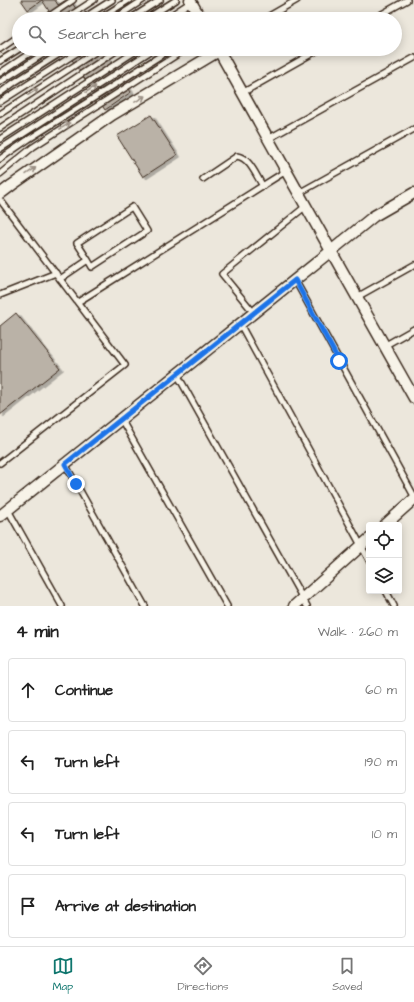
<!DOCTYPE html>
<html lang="en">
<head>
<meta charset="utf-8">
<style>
  :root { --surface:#fff; --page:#f2f2f2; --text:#222; --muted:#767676; --line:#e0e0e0; --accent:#0f766e }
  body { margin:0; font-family:"Architects Daughter",sans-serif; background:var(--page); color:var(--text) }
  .controls { position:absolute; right:12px; bottom:12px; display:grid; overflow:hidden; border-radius:4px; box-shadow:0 2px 10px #0003 }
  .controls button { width:36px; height:36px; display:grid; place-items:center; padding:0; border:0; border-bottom:1px solid var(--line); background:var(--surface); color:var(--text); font:20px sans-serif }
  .stop { position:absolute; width:12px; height:12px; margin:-9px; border:3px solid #1a73e8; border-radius:50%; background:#fff }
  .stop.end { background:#1a73e8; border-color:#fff; box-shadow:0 1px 4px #0008 }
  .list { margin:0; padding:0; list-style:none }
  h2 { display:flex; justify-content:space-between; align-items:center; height:52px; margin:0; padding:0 16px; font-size:17px }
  h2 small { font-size:13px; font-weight:400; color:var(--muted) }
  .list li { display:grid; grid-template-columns:26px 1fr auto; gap:12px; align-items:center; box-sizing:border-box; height:64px; margin:0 8px 8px; padding:0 8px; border:1px solid var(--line); border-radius:4px }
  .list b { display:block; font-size:15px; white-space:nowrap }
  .list em { font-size:13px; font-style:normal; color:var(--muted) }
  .icon { flex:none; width:22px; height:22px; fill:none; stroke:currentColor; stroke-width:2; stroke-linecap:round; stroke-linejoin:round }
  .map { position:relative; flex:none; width:414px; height:606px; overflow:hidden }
  .search { position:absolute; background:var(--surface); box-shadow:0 2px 10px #0003; left:12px; right:12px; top:12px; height:44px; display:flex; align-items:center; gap:10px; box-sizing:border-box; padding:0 14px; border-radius:22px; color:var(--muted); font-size:15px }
  .sheet { height:340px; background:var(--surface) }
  nav { display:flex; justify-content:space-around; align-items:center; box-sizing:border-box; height:56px; border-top:1px solid var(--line); background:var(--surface); font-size:11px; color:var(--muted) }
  nav a { display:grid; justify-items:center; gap:2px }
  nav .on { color:var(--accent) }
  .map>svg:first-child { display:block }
  .building { fill:#bab2a7; stroke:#3b2a1e; filter:url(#shadow) }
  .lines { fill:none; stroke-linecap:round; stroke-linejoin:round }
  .service-casing { stroke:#3b2a1e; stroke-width:8 }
  .minor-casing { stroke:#3b2a1e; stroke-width:13 }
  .service { stroke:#f7f3e8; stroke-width:5 }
  .minor { stroke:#f7f3e8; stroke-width:10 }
  .oneway { stroke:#998e83 }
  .route { stroke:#1a73e8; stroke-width:5 }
</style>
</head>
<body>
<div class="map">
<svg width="414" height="606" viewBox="0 0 414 606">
  <defs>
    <filter id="shadow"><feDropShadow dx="3.5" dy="2" stdDeviation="0" flood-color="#0004"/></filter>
  </defs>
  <rect width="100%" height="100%" fill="#ece7dc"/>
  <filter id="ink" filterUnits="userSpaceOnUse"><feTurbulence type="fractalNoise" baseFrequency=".025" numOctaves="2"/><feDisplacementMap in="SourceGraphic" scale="8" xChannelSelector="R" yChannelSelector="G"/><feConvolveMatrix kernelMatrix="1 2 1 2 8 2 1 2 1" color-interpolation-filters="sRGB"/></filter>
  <g filter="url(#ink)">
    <!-- building -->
    <g class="building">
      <polygon points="21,0 55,0 58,5 66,0 70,0 83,19 45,19 43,15 49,11 42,0 28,10"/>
      <polygon points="65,49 102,49 131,92 105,110"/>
      <polygon points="151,115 177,155 143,177 117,136"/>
      <polygon points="16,313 60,368 0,415 0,326"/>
    </g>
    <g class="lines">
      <defs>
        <g id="service">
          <polyline points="45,19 73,0"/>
          <polyline points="65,19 94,0"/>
          <polyline points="82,19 112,0"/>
          <polyline points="99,19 129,0"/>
          <polyline points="114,19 143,0"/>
          <polyline points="130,19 160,0"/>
          <polyline points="146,19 176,0"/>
          <polyline points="165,19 191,2"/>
          <polyline points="186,19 197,12"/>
          <polyline points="264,19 297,0"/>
          <polyline points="373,19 407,0"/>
          <polyline points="0,49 19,36"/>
          <polyline points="0,61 19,49"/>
          <polyline points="0,73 36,49"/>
          <polyline points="0,82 51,49"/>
          <polyline points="0,93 15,82 67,49"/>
          <polyline points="242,93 320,49"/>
          <polyline points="0,102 83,49"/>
          <polyline points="0,114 100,49"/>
          <polyline points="0,128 119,49"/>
          <polyline points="0,139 139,49"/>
          <polyline points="268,139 414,58"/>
          <polyline points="0,149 154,49"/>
          <polyline points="0,159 29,139 171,49"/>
          <polyline points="0,174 33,147 186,49"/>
          <path d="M203,179L237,156C250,158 256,176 263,186"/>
          <polyline points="299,193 414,129"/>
          <polyline points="60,279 88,260 92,267 147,231 132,207 77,243 88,260"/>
          <polyline points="295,280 414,496"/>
          <polyline points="0,295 56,273"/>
          <polyline points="357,297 414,265"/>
          <polyline points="78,302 286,171"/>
          <polyline points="254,313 222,274 306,206"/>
          <polyline points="240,324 369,560"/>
          <polyline points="384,346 414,329"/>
          <polyline points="177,374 307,606"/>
          <polyline points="121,419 227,606"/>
          <polyline points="0,463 125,365 1,201"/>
          <polyline points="65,464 145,606"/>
          <polyline points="8,510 62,606"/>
          <polyline points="386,591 394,606"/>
        </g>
        <g id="minor">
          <polyline points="190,0 201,19"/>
          <polyline points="414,193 374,216 331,251 414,398"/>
          <polyline points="0,194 12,185 112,115 219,51"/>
          <polyline points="0,516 331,251 218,49"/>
          <polyline points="385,525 414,499"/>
          <polyline points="294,606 369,539"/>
        </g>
      </defs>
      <!-- service casing -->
      <use href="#service" class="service-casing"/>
      <!-- minor casing -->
      <use href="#minor" class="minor-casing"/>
      <!-- service -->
      <use href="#service" class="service"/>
      <!-- minor -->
      <use href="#minor" class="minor"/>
    </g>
    <!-- one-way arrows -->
    <defs><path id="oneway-shaft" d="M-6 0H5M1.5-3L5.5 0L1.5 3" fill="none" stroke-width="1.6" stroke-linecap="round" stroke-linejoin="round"/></defs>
    <g class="oneway">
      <use href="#oneway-shaft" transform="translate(91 89) rotate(-33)"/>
      <use href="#oneway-shaft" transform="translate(33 92) rotate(-33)"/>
      <use href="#oneway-shaft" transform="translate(140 99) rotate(-31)"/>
      <use href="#oneway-shaft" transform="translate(65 126) rotate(-32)"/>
      <use href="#oneway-shaft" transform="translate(31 171) rotate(-35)"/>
    </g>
  </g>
  <g class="lines" filter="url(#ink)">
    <!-- route -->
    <polyline class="route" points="76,484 65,464 295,280 339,361"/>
  </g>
</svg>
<div class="controls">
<button><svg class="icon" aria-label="locate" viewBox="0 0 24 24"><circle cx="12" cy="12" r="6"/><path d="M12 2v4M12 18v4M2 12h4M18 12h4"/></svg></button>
<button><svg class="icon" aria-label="layers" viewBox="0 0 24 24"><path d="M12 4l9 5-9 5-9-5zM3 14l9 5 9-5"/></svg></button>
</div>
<div class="stop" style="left:339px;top:361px"></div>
<div class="stop end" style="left:76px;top:484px"></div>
<div class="search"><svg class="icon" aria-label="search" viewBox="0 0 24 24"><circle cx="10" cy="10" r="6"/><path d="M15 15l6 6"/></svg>Search here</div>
</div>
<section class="sheet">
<h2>4 min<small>Walk · 260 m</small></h2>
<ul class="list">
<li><svg class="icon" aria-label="ahead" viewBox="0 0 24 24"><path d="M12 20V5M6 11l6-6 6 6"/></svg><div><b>Continue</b></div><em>60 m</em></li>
<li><svg class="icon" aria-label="left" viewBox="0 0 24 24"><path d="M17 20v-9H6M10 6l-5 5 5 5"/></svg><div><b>Turn left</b></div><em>190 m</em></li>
<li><svg class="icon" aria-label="left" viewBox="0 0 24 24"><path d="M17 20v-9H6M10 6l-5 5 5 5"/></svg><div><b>Turn left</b></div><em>10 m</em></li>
<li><svg class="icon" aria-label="arrive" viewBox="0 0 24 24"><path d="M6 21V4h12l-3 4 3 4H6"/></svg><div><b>Arrive at destination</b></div></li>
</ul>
</section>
<nav>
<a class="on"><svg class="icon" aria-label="map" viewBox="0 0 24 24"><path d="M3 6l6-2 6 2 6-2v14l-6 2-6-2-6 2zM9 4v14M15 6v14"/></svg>Map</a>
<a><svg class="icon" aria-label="directions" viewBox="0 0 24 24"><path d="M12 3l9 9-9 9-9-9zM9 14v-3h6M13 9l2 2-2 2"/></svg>Directions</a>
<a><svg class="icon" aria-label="saved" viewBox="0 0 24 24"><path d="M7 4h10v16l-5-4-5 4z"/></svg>Saved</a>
</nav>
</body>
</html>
